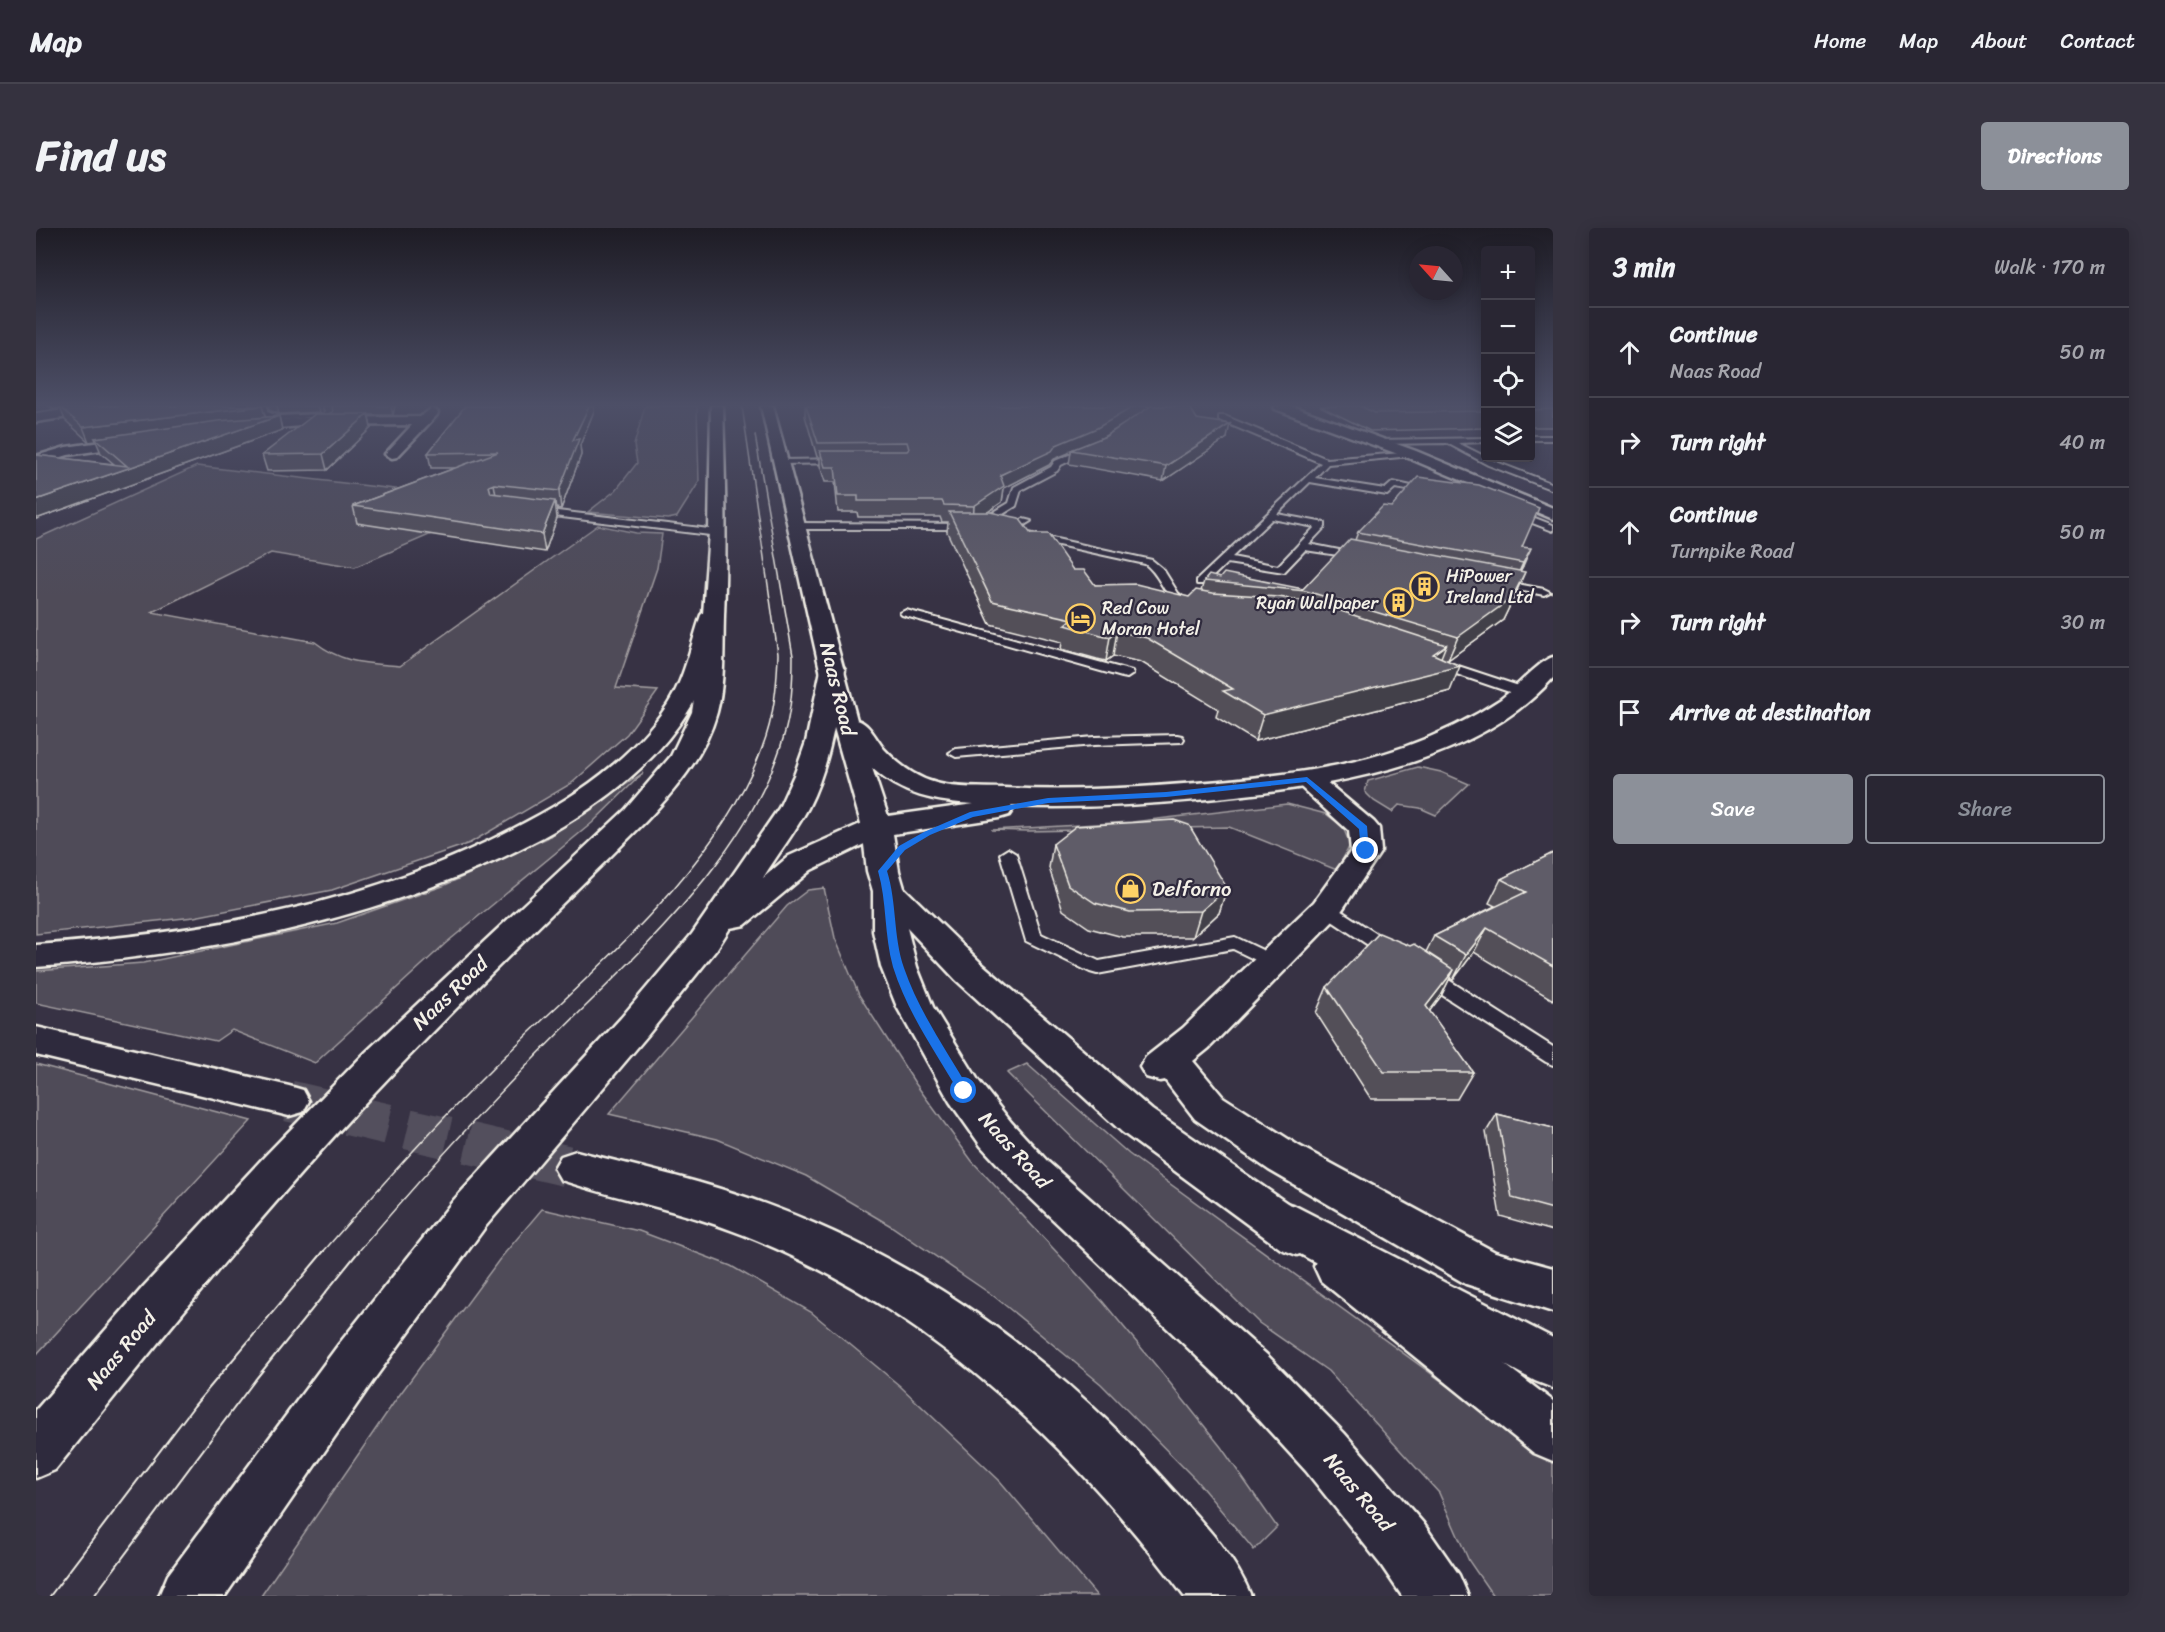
<!DOCTYPE html>
<html lang="en">
<head>
<meta charset="utf-8">
<style>
  :root { --surface:#292633; --page:#35323f; --text:#f1f3f6; --muted:#a5a5ac; --line:#45434e; --accent:#8c9099 }
  body { margin:0; font-family:Sriracha,sans-serif; background:var(--page); color:var(--text) }
  .controls { position:absolute; right:18px; top:18px; display:grid; overflow:hidden; border-radius:6px; box-shadow:0 3px 15px #0003 }
  .controls button { width:54px; height:54px; display:grid; place-items:center; padding:0; border:0; border-bottom:2px solid var(--line); background:var(--surface); color:var(--text); font:30px sans-serif }
  .compass { position:absolute; left:1373px; top:18px; width:54px; height:54px; border-radius:50%; background:var(--surface); box-shadow:0 3px 15px #0003; rotate:297deg }
  .stop { position:absolute; width:18px; height:18px; margin:-14px; border:4px solid #1a73e8; border-radius:50%; background:#fff }
  .stop.end { background:#1a73e8; border-color:#fff; box-shadow:0 2px 6px #0008 }
  .list { margin:0; padding:0; list-style:none }
  h2 { display:flex; justify-content:space-between; align-items:center; height:78px; margin:0; padding:0 24px; font-size:26px }
  h2 small { font-size:20px; font-weight:400; color:var(--muted) }
  .list li { display:grid; grid-template-columns:39px 1fr auto; gap:18px; align-items:center; box-sizing:border-box; height:90px; padding:0 24px; border-top:2px solid var(--line) }
  .list b { display:block; font-size:22px; white-space:nowrap }
  .list p { margin:0; font-size:20px; white-space:nowrap; color:var(--muted) }
  .list em { font-size:20px; font-style:normal; color:var(--muted) }
  .actions { display:flex; gap:12px; padding:18px 24px }
  .actions a { flex:1; padding:14px 0; border:2px solid var(--accent); border-radius:6px; text-align:center; font-size:21px; color:var(--accent) }
  .actions .main { background:var(--accent); color:#fff }
  .icon { flex:none; width:33px; height:33px; fill:none; stroke:currentColor; stroke-width:2; stroke-linecap:round; stroke-linejoin:round }
  .map { position:relative; flex:none; width:1517px; height:1368px; overflow:hidden; border-radius:6px }
  header { display:flex; align-items:center; gap:36px; box-sizing:border-box; height:84px; padding:0 30px; background:var(--surface); border-bottom:2px solid var(--line) }
  header strong { font-size:28px }
  nav { display:flex; gap:33px; margin-inline-start:auto; font-size:21px }
  .intro { display:flex; align-items:center; justify-content:space-between; box-sizing:border-box; height:144px; padding:0 36px }
  h1 { margin:0; font-size:42px }
  .button { padding:15px 27px; border-radius:6px; background:var(--accent); color:#fff; font-size:21px; font-weight:700 }
  main { display:flex; gap:36px; padding:0 36px }
  aside { flex:1; background:var(--surface); border-radius:6px; box-shadow:0 3px 15px #0003 }
  .map>svg:first-child { display:block }
  .green { fill:#504b59; stroke:#a29ea0; stroke-width:1.5 }
  .lines { fill:none; stroke-linecap:round; stroke-linejoin:round }
  .highway-tunnel { stroke:#534f5d; stroke-width:41; stroke-dasharray:41 20; stroke-linecap:butt }
  .lane-casing { stroke:#f4f1e8; stroke-width:4 }
  .street-casing { stroke:#f4f1e8; stroke-width:5 }
  .secondary-casing { stroke:#f4f1e8; stroke-width:5 }
  .highway-casing { stroke:#f4f1e8; stroke-width:5 }
  .lane { fill:#2f2a3d; fill-rule:evenodd }
  .street { fill:#2f2a3d; fill-rule:evenodd }
  .secondary { fill:#2f2a3d; fill-rule:evenodd }
  .highway { fill:#2f2a3d; fill-rule:evenodd }
  .tram-far1 { stroke:#f4f1e8; stroke-width:1.5 }
  .tram { stroke:#f4f1e8; stroke-width:2 }
  .wall { fill:#524f59; stroke:#f4f1e8; stroke-width:1.5 }
  .shaded-wall { fill:#424048; stroke:#f4f1e8; stroke-width:1.5 }
  .building { fill:#5f5c67; stroke:#f4f1e8; stroke-width:1.5 }
  .route { fill:#1a73e8 }
  .labels { text-anchor:middle; dominant-baseline:central; stroke-width:4.5; stroke-linejoin:round; paint-order:stroke }
  .far-poi-label { font-size:18px; fill:#f4f1e8; stroke:#2f2a3d; text-anchor:start }
  .street-label { font-size:21px; fill:#f4f1e8; stroke:#2f2a3d }
  .poi-label { font-size:21px; fill:#f4f1e8; stroke:#2f2a3d; text-anchor:start }
</style>
</head>
<body>
<header>
<strong>Map</strong>
<nav><a>Home</a><a>Map</a><a>About</a><a>Contact</a></nav>
</header>
<div class="intro"><h1>Find us</h1><a class="button">Directions</a></div>
<main>
<div class="map">
<svg width="1517" height="1368" viewBox="0 0 1517 1368">
  <rect width="100%" height="100%" fill="#373244"/>
  <filter id="ink" filterUnits="userSpaceOnUse"><feTurbulence type="fractalNoise" baseFrequency=".0167" numOctaves="2"/><feDisplacementMap in="SourceGraphic" scale="12" xChannelSelector="R" yChannelSelector="G"/><feConvolveMatrix kernelMatrix="1 2 1 2 8 2 1 2 1" color-interpolation-filters="sRGB"/></filter>
  <g filter="url(#ink)">
    <!-- green -->
    <g class="green">
      <polygon points="609,178 661,178 663,254 641,289 632,291 552,284 580,262 601,235 598,217"/>
      <path d="M161,238L470,274L319,339L235,325L116,384L279,414C307,436 330,435 364,438L562,297L600,305L626,306L621,340L580,460L622,463L591,506L536,555L434,615L296,662L158,689L0,706V311Z"/>
      <polygon points="1382,539 1405,544 1433,556 1400,587 1384,580 1363,577 1356,584 1338,573 1329,564 1332,553"/>
      <polygon points="607,545 556,595 410,715 279,835 196,802 180,813 0,775 0,743 107,735 301,695 407,658 511,610"/>
      <polygon points="1251,576 1290,586 1307,599 1314,617 1301,642 1193,599 993,603 955,602 1096,594"/>
      <polygon points="788,660 799,710 823,767 879,855 936,933 1067,1074 1122,1140 1185,1219 1241,1299 1218,1322 1159,1251 1065,1156 959,1069 855,998 770,948 681,911 573,886 751,678 772,662"/>
      <polygon points="0,836 215,893 0,1127"/>
      <polygon points="991,836 1093,926 1517,1234 1517,1368 1457,1368 1433,1333 1403,1265 1292,1143 1223,1095 971,845"/>
      <polygon points="506,981 603,1003 695,1038 775,1084 864,1158 964,1253 1061,1368 225,1368 359,1173 463,1032"/>
    </g>
    <g class="lines">
      <!-- highway-tunnel -->
      <polyline class="highway-tunnel" points="253,873 540,940"/>
      <defs>
        <g id="lane">
          <polygon points="225,178 231,178 231,184 243,188 283,186 287,188 246,192 241,198 237,196 239,191 224,187"/>
          <path d="M1183,188H1189L1291,231L1378,224V228H1375L1292,236L1279,250L1349,261L1357,254L1399,263L1395,266L1359,260L1351,267L1274,254L1241,286L1289,295V299L1273,316L1328,327V331L1269,322L1248,344L1191,335L1169,356H1161V352L1285,235L1183,192ZM1236,291L1279,299L1242,338L1196,329Z"/>
          <rect x="1494" y="208" width="23" height="4"/>
          <polygon points="1450,210 1450,214 1422,215 1458,233 1517,256 1517,262 1452,237 1411,215 1341,216 1337,214 1341,212"/>
          <polygon points="1052,219 1059,221 1025,237 1021,243 985,262 980,278 946,299 936,301 761,301 756,298 761,295 938,296 973,275 978,259 1015,239 1019,233"/>
          <polygon points="812,231 812,235 809,235 745,236 741,234 745,232"/>
          <polygon points="496,280 682,302 687,305 682,308 493,285 493,281"/>
          <polygon points="1476,281 1517,297 1517,303 1473,286 1471,284"/>
          <polygon points="987,291 995,293 975,305 969,305 969,301"/>
          <path d="M993,305L1116,332L1127,341L1142,365L1157,377L1151,380C1128,374 1127,349 1109,336L990,310V306Z"/>
          <polygon points="1460,352 1508,361 1514,364 1508,367 1456,357 1456,353"/>
          <polygon points="870,382 1096,443 1097,446 1091,450 1086,449 866,387 864,385"/>
          <polygon points="1401,431 1495,462 1497,465 1495,468 1485,468 1397,438 1395,435"/>
          <polygon points="1141,507 1146,508 1148,511 1146,514 1058,517 920,529 913,525 920,521 1058,509"/>
          <polygon points="972,621 980,626 1005,706 1063,733 1199,709 1243,730 1246,734 1243,738 1236,740 1197,721 1061,746 1054,744 990,713 964,626"/>
          <polygon points="1290,675 1296,677 1364,721 1366,725 1364,729 1350,729 1284,685 1281,681 1284,677"/>
          <polygon points="1390,741 1397,742 1517,819 1517,837 1510,834 1383,752 1380,747 1383,742"/>
        </g>
        <g id="street">
          <polygon points="55,178 85,178 79,182 0,194 0,186"/>
          <polygon points="396,180 402,184 401,187 361,229 356,230 349,226 376,197 265,198 200,204 193,200 200,196 265,190 384,189"/>
          <polygon points="107,208 114,212 112,215 32,227 0,237 0,228 30,219"/>
          <polygon points="1271,544 1281,546 1338,594 1343,600 1345,623 1302,688 1173,820 1157,833 1187,869 1263,918 1459,1024 1517,1040 1517,1084 1430,1056 1233,942 1159,891 1129,852 1124,853 1110,849 1104,839 1110,829 1147,800 1278,674 1315,623 1313,603 1257,552 1261,546"/>
        </g>
        <g id="secondary">
          <path d="M675,178H687C689,248 691,318 688,388C687,420 689,454 681,484C669,528 639,562 609,594C526,677 439,759 358,844C237,970 128,1107 19,1242L0,1250V1182L108,1058L229,928L330,824L589,582L635,528L656,484L663,440L673,305Z"/>
          <path d="M725,178H737L821,492C833,495 840,511 848,521C862,536 880,550 900,555C922,561 946,559 968,560C1041,564 1113,559 1185,553C1246,547 1309,540 1368,519C1402,507 1435,491 1465,471C1479,461 1503,433 1517,429V450C1437,540 1284,560 1171,571C1106,577 1040,581 975,578L977,581L973,587L963,590L857,606L863,643L868,660L946,736L1116,882L1277,993L1284,1007L1277,1021L1261,1027L1245,1021L1086,904L920,752L871,700L881,739L897,779L942,852L975,894L1012,934L1231,1127L1308,1205L1387,1295L1423,1347L1432,1368H1366L1345,1337L1270,1243L1195,1161L982,958L945,918L914,874L861,779L845,739L837,703V663L831,643L826,599L793,482ZM836,540C865,567 900,574 938,576L852,588Z"/>
          <polygon points="1238,178 1256,178 1380,223 1517,280 1517,291 1370,229 1239,181"/>
          <polygon points="1302,1017 1319,1023 1517,1173 1517,1233 1498,1225 1285,1053 1278,1038 1285,1023"/>
        </g>
        <g id="highway">
          <path d="M676,381L683,383L687,387C677,417 672,450 656,477C611,552 531,601 452,636C308,699 156,727 0,739V717C169,705 339,676 490,594C544,566 598,528 632,476C649,450 655,416 665,387L669,383Z"/>
          <path d="M797,435L805,437L809,442C800,489 794,537 772,580C759,604 741,627 727,650L753,628L831,593L841,590L851,593L856,599L851,605L775,642L709,697L694,700L680,722L611,808L449,999L339,1150L189,1368H123L132,1347L303,1116L417,973L585,790L656,706L743,580L759,545L770,514L785,442L789,437Z"/>
          <polygon points="0,799 253,858 267,862 273,873 267,884 253,888 0,827"/>
          <path d="M540,923C607,940 675,955 740,980C887,1035 1021,1132 1126,1250C1158,1286 1197,1323 1215,1368H1148C1033,1214 888,1078 708,1007C648,983 585,972 525,952L518,940L525,928Z"/>
          <polygon points="1243,973 1259,978 1517,1110 1517,1160 1499,1153 1227,1006 1220,992 1227,978"/>
        </g>
      </defs>
      <!-- lane casing -->
      <use href="#lane" class="lane-casing"/>
      <!-- street casing -->
      <use href="#street" class="street-casing"/>
      <!-- secondary casing -->
      <use href="#secondary" class="secondary-casing"/>
      <!-- highway casing -->
      <use href="#highway" class="highway-casing"/>
      <!-- lane -->
      <use href="#lane" class="lane"/>
      <!-- street -->
      <use href="#street" class="street"/>
      <!-- secondary -->
      <use href="#secondary" class="secondary"/>
      <!-- highway -->
      <use href="#highway" class="highway"/>
      <!-- tram-far1 -->
      <g class="tram-far1">
        <path d="M287,1024C340,963 395,901 453,844C547,749 678,648 726,520C738,489 741,458 742,426L706,178"/>
        <path d="M322,1024C379,957 437,892 499,829C588,737 718,629 750,500C756,476 757,452 757,428L719,207"/>
      </g>
      <!-- tram -->
      <g class="tram">
        <polyline points="14,1368 158,1178 288,1023"/>
        <polyline points="58,1368 219,1152 323,1023"/>
      </g>
    </g>
    <!-- wall -->
    <g class="wall">
      <polygon points="13,178 226,178 229,189 243,188 246,202 0,291 0,227 78,236 65,225 60,213 53,214 29,192 24,180 17,181"/>
      <polygon points="232,178 359,178 357,187 333,187 335,200 291,242 231,243 226,227 288,186 283,184 243,186 233,182"/>
      <polygon points="769,178 1153,178 1161,191 1191,210 1127,253 1033,236 1035,224 1018,231 1013,237 968,260 966,274 951,284 995,306 1037,342 1059,357 1153,369 1165,363 1168,353 1184,350 1267,361 1319,312 1322,304 1487,319 1487,338 1484,343 1480,365 1467,392 1412,432 1414,463 1219,513 1180,489 1182,481 1105,434 1077,428 1070,433 1061,431 1025,421 1026,414 954,396 911,304 912,294 906,294 904,289 822,289 821,284 802,284 799,254 789,254 784,238 784,229 781,229 769,188"/>
      <polygon points="1284,178 1449,178 1449,200 1334,203"/>
      <rect x="1494" y="178" width="23" height="21"/>
      <polygon points="558,183 544,217 545,227 525,281 520,280 521,290 509,324 321,295 317,278 419,240 395,240 392,225"/>
      <polygon points="1017,616 1191,660 1183,685 1157,709 1087,709 1053,700 1027,682 1013,640"/>
      <polygon points="1517,625 1517,772 1438,724 1417,752 1414,750 1405,768 1393,783 1437,844 1421,871 1335,871 1280,785 1291,759 1374,718 1390,724 1398,708 1459,678 1453,675 1465,651"/>
      <polygon points="1461,886 1517,900 1517,1003 1464,988 1450,904"/>
    </g>
    <!-- shaded-wall -->
    <g class="shaded-wall">
      <polygon points="16,178 40,178 24,179 24,180 17,181"/>
      <polygon points="226,178 230,191 59,210 60,213 53,214 47,199"/>
      <polygon points="241,178 281,178 283,184 243,186"/>
      <polygon points="286,178 296,178 297,184 289,187"/>
      <polygon points="355,178 359,178 357,187"/>
      <polygon points="553,178 558,178 558,183 544,217 545,227 525,281 523,263 537,212"/>
      <polygon points="1099,178 1118,178 1059,214 1035,222 1035,224 1018,231 1013,237 968,260 966,274 937,294 938,278 964,247 1020,217"/>
      <polygon points="332,186 335,200 291,242 287,226"/>
      <polygon points="243,188 246,202 0,291 0,272"/>
      <polygon points="1194,196 1191,210 1127,253 1130,238"/>
      <polygon points="458,256 461,273 456,275 453,258"/>
      <polygon points="519,273 521,290 509,324 506,306"/>
      <polygon points="1495,320 1487,338 1479,353 1487,335"/>
      <polygon points="1489,344 1480,365 1467,392 1412,432 1422,409"/>
      <polygon points="1081,403 1077,428 1070,433 1074,409"/>
      <polygon points="1410,417 1400,442 1424,438 1414,463 1219,513 1227,487 1397,426"/>
      <polygon points="1191,660 1183,685 1157,709 1165,683"/>
      <polygon points="1451,700 1438,724 1417,752 1430,727"/>
      <polygon points="1418,742 1405,768 1377,805 1390,778"/>
    </g>
    <!-- building -->
    <g class="building">
      <polygon points="28,178 224,178 47,199 24,179"/>
      <polygon points="429,178 553,178 537,212 543,211 523,263 458,256 453,258 455,265 519,273 506,306 317,278 462,224 392,225"/>
      <polygon points="770,178 1099,178 1061,200 1020,217 1016,223 964,247 968,258 938,278 908,277 906,273 822,273 822,268 802,268 799,239 789,239 784,223 871,223 873,221 871,214 782,215"/>
      <polygon points="1115,178 1153,178 1161,191 1194,196 1130,238 1035,222 1070,208"/>
      <polygon points="1324,178 1449,178 1449,183 1339,185"/>
      <polygon points="1494,178 1517,178 1517,181 1494,182"/>
      <polygon points="279,186 332,186 287,226 226,227"/>
      <polygon points="243,188 0,272 0,227 91,238 59,210 182,193"/>
      <polygon points="1382,249 1443,257 1503,280 1486,319 1495,320 1487,335 1322,304 1347,278 1356,279"/>
      <polygon points="913,284 954,284 983,290 995,306 1012,306 1037,342 1048,342 1059,357 1100,356 1153,369 1160,362 1177,365 1242,369 1277,374 1410,417 1397,426 1424,438 1227,487 1187,463 1197,461 1111,410 1081,403 1074,409 1065,407 1029,397 1036,391 956,373"/>
      <polygon points="1314,311 1489,344 1476,370 1422,409 1270,363 1168,353 1173,347 1184,350 1188,345 1267,361"/>
      <polygon points="1138,592 1153,597 1191,660 1165,683 1094,684 1059,675 1032,657 1017,616 1040,598"/>
      <polygon points="1517,625 1517,738 1451,700 1430,727 1398,708 1490,664 1465,651"/>
      <polygon points="1343,705 1374,718 1378,716 1418,742 1390,778 1437,844 1348,844 1291,759"/>
      <polygon points="1461,886 1517,900 1517,981 1476,970"/>
    </g>
  </g>
  <!-- sky -->
  <linearGradient id="sky" x2="0" y2="1"><stop stop-color="#1e1c25"/><stop offset="0.48" stop-color="#4d4f67"/><stop offset="1" stop-color="#4d4f67" stop-opacity="0"/></linearGradient>
  <rect width="1517" height="369" fill="url(#sky)"/>
  <!-- route -->
  <path class="route" d="M1271,549L1331,598L1333,625L1325,623L1323,601L1270,554L1130,569L1012,575L937,589L894,607L869,622L851,643C861,675 857,708 868,740C883,784 911,823 934,863L928,867L924,866C900,825 871,784 857,739C848,707 851,674 842,643L863,618L888,604L934,584L1012,570L1130,564Z"/>
  <!-- icons -->
  <defs>
    <symbol id="building-ring" viewBox="-11 -11 22 22"><circle r="9.5" fill="#2f2a3d" stroke="#ffd166" stroke-width="1.5"/><path d="M-4-6H4V6H1V3H-1V6H-4ZM-2.5-4.3h1.7v1.8h-1.7ZM.8-4.3h1.7v1.8H.8ZM-2.5-1h1.7V.8h-1.7ZM.8-1h1.7V.8H.8Z" fill="#ffd166"/></symbol>
    <symbol id="hotel-ring" viewBox="-11 -11 22 22"><circle r="9.5" fill="#2f2a3d" stroke="#ffd166" stroke-width="1.5"/><path d="M-6-4.5h1.5V1H6V5H4.5V3h-9V5H-6ZM-4 0a1.8 1.8 0 1 1 3.6 0ZM.5 0V-2.5h3Q6-2.5 6 0Z" fill="#ffd166"/></symbol>
    <symbol id="shop-ring" viewBox="-11 -11 22 22"><circle r="9.5" fill="#2f2a3d" stroke="#ffd166" stroke-width="1.5"/><path d="M-5-2.5h2.3a2.7 3.5 0 0 1 5.4 0H5L5.5 6h-11ZM-1.5-2.5h3a1.5 2.3 0 0 0-3 0Z" fill="#ffd166"/></symbol>
  </defs>
  <g fill-rule="evenodd">
    <use href="#building-ring" x="1372" y="342" width="33" height="33"/>
    <use href="#building-ring" x="1346" y="358" width="33" height="33"/>
    <use href="#hotel-ring" x="1028" y="374" width="33" height="33"/>
    <use href="#shop-ring" x="1078" y="644" width="33" height="33"/>
  </g>
  <g class="labels">
    <!-- far-poi labels -->
    <g class="far-poi-label">
      <text x="1410" y="348">HiPower<tspan x="1410" dy="21">Ireland Ltd</tspan></text>
      <text x="1342" y="375" text-anchor="end">Ryan Wallpaper</text>
      <text x="1066" y="380">Red Cow<tspan x="1066" dy="21">Moran Hotel</tspan></text>
    </g>
    <!-- street labels -->
    <g class="street-label">
      <text transform="translate(802 461) rotate(76)">Naas Road</text>
      <text transform="translate(414 765) rotate(-44)">Naas Road</text>
      <text transform="translate(979 922) rotate(48)">Naas Road</text>
      <text transform="translate(85 1122) rotate(-50)">Naas Road</text>
      <text transform="translate(1323 1264) rotate(50)">Naas Road</text>
    </g>
    <!-- poi labels -->
    <g class="poi-label">
      <text x="1116" y="661">Delforno</text>
    </g>
  </g>
</svg>
<div class="controls">
<button>+</button>
<button>−</button>
<button><svg class="icon" aria-label="locate" viewBox="0 0 24 24"><circle cx="12" cy="12" r="6"/><path d="M12 2v4M12 18v4M2 12h4M18 12h4"/></svg></button>
<button><svg class="icon" aria-label="layers" viewBox="0 0 24 24"><path d="M12 4l9 5-9 5-9-5zM3 14l9 5 9-5"/></svg></button>
</div>
<svg class="compass" viewBox="-18 -18 36 36"><path d="M0-13l5 13h-10z" fill="#e53935"/><path d="M0 13l5-13h-10z" fill="#a5a5ac"/></svg>
<div class="stop" style="left:928px;top:863px"></div>
<div class="stop end" style="left:1330px;top:623px"></div>
</div>
<aside>
<h2>3 min<small>Walk · 170 m</small></h2>
<ul class="list">
<li><svg class="icon" aria-label="ahead" viewBox="0 0 24 24"><path d="M12 20V5M6 11l6-6 6 6"/></svg><div><b>Continue</b><p>Naas Road</p></div><em>50 m</em></li>
<li><svg class="icon" aria-label="right" viewBox="0 0 24 24"><path d="M7 20v-9h11M14 6l5 5-5 5"/></svg><div><b>Turn right</b></div><em>40 m</em></li>
<li><svg class="icon" aria-label="ahead" viewBox="0 0 24 24"><path d="M12 20V5M6 11l6-6 6 6"/></svg><div><b>Continue</b><p>Turnpike Road</p></div><em>50 m</em></li>
<li><svg class="icon" aria-label="right" viewBox="0 0 24 24"><path d="M7 20v-9h11M14 6l5 5-5 5"/></svg><div><b>Turn right</b></div><em>30 m</em></li>
<li><svg class="icon" aria-label="arrive" viewBox="0 0 24 24"><path d="M6 21V4h12l-3 4 3 4H6"/></svg><div><b>Arrive at destination</b></div></li>
</ul>
<div class="actions"><a class="main">Save</a><a>Share</a></div>
</aside>
</main>
</body>
</html>
